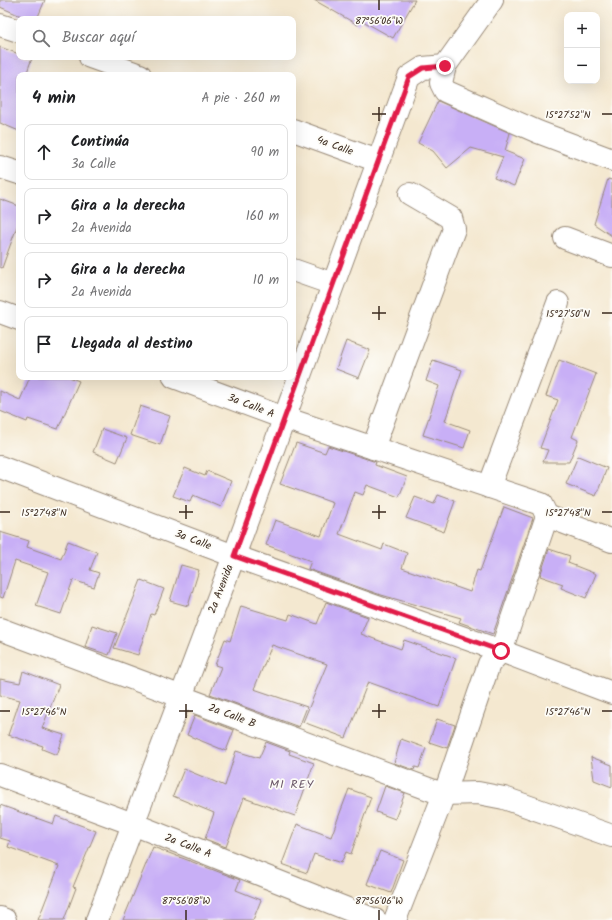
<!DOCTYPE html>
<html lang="es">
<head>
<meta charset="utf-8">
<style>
  :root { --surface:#fff; --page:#f2f2f2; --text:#202124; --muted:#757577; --line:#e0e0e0 }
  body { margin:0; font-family:Kalam,sans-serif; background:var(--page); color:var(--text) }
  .controls { position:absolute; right:12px; top:12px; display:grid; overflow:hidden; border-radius:8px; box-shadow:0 4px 16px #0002 }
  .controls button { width:36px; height:36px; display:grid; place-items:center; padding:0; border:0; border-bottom:1px solid var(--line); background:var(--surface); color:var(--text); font:20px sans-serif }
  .stop { position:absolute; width:12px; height:12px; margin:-9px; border:3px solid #e11d48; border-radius:50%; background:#fff }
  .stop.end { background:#e11d48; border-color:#fff; box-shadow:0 1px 4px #0008 }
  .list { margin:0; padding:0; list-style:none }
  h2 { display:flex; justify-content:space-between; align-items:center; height:52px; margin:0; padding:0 16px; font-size:17px }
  h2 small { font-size:13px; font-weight:400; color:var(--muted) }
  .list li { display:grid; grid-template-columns:26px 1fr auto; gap:12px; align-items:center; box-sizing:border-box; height:56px; margin:0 8px 8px; padding:0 8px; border:1px solid var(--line); border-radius:8px }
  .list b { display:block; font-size:15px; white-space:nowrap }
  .list p { margin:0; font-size:13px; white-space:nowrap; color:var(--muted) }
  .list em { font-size:13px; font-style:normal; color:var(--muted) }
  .icon { flex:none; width:22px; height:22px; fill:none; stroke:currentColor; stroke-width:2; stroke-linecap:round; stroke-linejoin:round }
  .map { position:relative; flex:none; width:612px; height:920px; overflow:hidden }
  .search { position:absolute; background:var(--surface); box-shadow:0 4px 16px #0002; left:16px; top:16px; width:280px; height:44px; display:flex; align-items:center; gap:10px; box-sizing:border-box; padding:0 14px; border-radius:8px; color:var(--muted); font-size:15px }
  .panel { position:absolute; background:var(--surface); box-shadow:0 4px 16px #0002; left:16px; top:72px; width:280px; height:308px; border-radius:8px }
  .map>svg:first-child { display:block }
  .building { fill:#c8aff6 }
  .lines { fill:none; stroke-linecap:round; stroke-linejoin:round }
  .minor-casing { stroke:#988977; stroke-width:24 }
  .minor { stroke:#fff; stroke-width:22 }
  .route { stroke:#e11d48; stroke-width:5 }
  .ticks { fill:none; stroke:#3b2a1e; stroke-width:1.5 }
  .labels { text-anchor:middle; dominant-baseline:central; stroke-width:3.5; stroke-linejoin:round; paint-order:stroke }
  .street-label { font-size:11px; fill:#3b2a1e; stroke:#fdfcf7 }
  .neighbourhood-label { font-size:12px; letter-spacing:1px; fill:#6c596a; stroke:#fdfcf7 }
  .ticks-label { font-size:10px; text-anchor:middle; fill:#3b2a1e; stroke:#fdfcf7; stroke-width:3.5; stroke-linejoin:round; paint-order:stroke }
</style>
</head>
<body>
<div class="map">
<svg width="612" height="920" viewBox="0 0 612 920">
  <rect width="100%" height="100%" fill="#fdfcf7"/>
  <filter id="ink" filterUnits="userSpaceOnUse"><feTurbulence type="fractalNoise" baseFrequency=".025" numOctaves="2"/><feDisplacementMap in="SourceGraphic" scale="8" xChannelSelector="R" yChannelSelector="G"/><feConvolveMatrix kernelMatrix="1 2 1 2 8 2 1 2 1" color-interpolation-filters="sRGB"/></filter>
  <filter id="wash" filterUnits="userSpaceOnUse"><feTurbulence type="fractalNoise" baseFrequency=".012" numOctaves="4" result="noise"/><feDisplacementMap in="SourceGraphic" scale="16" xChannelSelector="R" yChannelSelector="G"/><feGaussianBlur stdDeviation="0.9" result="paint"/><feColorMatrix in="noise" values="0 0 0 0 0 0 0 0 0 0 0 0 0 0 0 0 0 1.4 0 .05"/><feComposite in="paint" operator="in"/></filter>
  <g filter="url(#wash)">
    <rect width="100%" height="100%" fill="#f4e8d0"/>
    <g id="blocks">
      <!-- building -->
      <g class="building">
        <polygon points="0,0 45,0 37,19 28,19 0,7"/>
        <polygon points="314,0 415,0 393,38 361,20 358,25"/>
        <polygon points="0,47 19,54 19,57 32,58 26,75 19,75 19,131 0,123"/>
        <polygon points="438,101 510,133 505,151 525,159 514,186 494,178 503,157 471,148 447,168 433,151 418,143"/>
        <polygon points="608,179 612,180 612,236 594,224"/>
        <polygon points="0,199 19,206 19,221 2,268 0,267"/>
        <polygon points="346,341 370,350 359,378 336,369"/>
        <polygon points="433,360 462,370 445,421 470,430 464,448 423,435 439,386 426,381"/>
        <polygon points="559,360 596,374 572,437 578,440 569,462 543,462 548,450 540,448 558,400 546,396"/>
        <polygon points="30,377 69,377 79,381 58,429 28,419 27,422 0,411 0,391 20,400"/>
        <polygon points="140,406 170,416 160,445 130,435"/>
        <polygon points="102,429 127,438 117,462 93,452"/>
        <polygon points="296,443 325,453 328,446 376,462 375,465 407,477 399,497 367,485 363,495 355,492 339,534 382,550 384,544 407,553 402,568 470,592 477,570 480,571 504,507 533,518 493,634 459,622 461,618 378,594 308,569 311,561 266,545 275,520 321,536 333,503 280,484"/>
        <polygon points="578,456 607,468 596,496 566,484"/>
        <polygon points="185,468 205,476 207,471 231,481 221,507 193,495 190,502 173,496"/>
        <polygon points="438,495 455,501 444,532 406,518 415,497 434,504"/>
        <polygon points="0,532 29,541 27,547 61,559 68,541 97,552 90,570 99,573 94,587 73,580 61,614 36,606 48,572 15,561 3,598 0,597"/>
        <polygon points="549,549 570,556 568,563 596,574 586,598 561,588 563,584 540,576"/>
        <polygon points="181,565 199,570 188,606 170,601"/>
        <polygon points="141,580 164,589 154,615 151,614 138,655 114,648"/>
        <polygon points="326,602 368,617 361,634 401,649 404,640 456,658 439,707 368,682 346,738 303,722 327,664 272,645 254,689 307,707 299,727 210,694 221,667 215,665 225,639 230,641 241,606 288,620 290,614 317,624"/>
        <polygon points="92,625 117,633 109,655 85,647"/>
        <polygon points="23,671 59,685 42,728 64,735 57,755 42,749 43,746 8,735 20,700 0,695 0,679 20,683"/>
        <polygon points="195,715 234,730 226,751 187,735"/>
        <polygon points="437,719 455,725 447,748 429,742"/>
        <polygon points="401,739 426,748 419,768 415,767 414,770 394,763"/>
        <polygon points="266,742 290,751 289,754 314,763 295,816 244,798 226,847 205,839 214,813 173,796 184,769 225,786 236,751 259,758"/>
        <polygon points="591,757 612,765 612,787 594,780"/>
        <polygon points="385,786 405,793 395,819 376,812"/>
        <polygon points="349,789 371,797 351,854 346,852 341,863 314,854 307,873 282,864 297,824 331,837"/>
        <polygon points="0,805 53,824 56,816 96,831 73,887 76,888 64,920 38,920 59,866 8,847 10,841 0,838"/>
        <polygon points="153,847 240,880 236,890 261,900 253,920 123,920"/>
        <polygon points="380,851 403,860 391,893 367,884"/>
      </g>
    </g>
  </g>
  <g filter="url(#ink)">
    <use href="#blocks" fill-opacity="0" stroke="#988977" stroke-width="1"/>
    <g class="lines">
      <defs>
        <g id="minor">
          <polyline points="0,25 19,31"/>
          <polyline points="90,57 140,75"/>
          <polyline points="445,66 441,83 445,91 538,132 612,160"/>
          <polyline points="293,130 378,161"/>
          <polyline points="0,167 19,173"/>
          <polyline points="565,238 612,256"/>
          <polyline points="293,270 333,284"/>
          <polyline points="0,312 19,319"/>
          <polyline points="174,377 284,418 541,504 547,516 501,651 489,664 448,784 395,920"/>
          <polyline points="373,448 454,229 451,218 410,194"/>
          <polyline points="0,467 234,556 501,651 612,693"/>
          <polyline points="489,487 558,303"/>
          <polyline points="547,516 612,541"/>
          <polyline points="0,629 442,794 478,793 504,798 612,836"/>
          <polyline points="0,775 133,824 375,920"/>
          <polyline points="0,918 5,920"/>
          <polyline points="97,920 234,556 409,77 423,68 445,66 492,0"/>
        </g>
      </defs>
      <!-- minor casing -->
      <use href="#minor" class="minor-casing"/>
      <!-- minor -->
      <use href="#minor" class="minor"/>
    </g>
  </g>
  <g class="lines" filter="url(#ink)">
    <!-- route -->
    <polyline class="route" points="445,66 423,68 409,77 234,556 501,651"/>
  </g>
  <!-- ticks -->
  <path class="ticks" d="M379,0V10M379,107V121M372,114H386M602,114H612M379,306V320M372,313H386M602,313H612M186,505V519M379,505V519M0,512H10M179,512H193M372,512H386M602,512H612M186,704V718M379,704V718M0,711H10M179,711H193M372,711H386M602,711H612M186,910V920M379,910V920"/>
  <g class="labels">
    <!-- street labels -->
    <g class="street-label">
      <text transform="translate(335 146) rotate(20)">4a Calle</text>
      <text transform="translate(251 406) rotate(21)">3a Calle A</text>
      <text transform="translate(193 540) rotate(21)">3a Calle</text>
      <text transform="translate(221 589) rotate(-69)">2a Avenida</text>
      <text transform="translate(232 716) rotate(20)">2a Calle B</text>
      <text transform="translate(188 846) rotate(21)">2a Calle A</text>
    </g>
    <!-- neighbourhood labels -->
    <g class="neighbourhood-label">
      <text x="292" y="784">MI REY</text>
    </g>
  </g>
  <g class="ticks-label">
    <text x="379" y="24">87°56'06"W</text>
    <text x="568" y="118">15°27'52"N</text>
    <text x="568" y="317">15°27'50"N</text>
    <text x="44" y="516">15°27'48"N</text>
    <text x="568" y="516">15°27'48"N</text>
    <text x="44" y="715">15°27'46"N</text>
    <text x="568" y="715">15°27'46"N</text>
    <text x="186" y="904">87°56'08"W</text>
    <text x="379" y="904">87°56'06"W</text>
  </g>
</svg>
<div class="controls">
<button>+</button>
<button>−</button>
</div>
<div class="stop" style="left:501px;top:651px"></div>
<div class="stop end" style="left:445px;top:66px"></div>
<div class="search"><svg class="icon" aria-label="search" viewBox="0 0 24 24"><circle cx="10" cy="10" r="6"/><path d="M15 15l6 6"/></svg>Buscar aquí</div>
<section class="panel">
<h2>4 min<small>A pie · 260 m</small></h2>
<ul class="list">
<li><svg class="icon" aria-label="ahead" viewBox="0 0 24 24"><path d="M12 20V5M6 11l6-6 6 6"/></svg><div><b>Continúa</b><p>3a Calle</p></div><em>90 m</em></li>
<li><svg class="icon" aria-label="right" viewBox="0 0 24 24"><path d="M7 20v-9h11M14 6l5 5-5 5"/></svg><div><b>Gira a la derecha</b><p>2a Avenida</p></div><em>160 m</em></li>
<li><svg class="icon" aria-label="right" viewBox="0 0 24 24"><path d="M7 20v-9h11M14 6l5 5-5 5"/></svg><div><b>Gira a la derecha</b><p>2a Avenida</p></div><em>10 m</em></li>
<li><svg class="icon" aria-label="arrive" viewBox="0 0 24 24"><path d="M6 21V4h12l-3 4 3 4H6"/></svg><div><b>Llegada al destino</b></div></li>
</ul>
</section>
</div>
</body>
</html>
